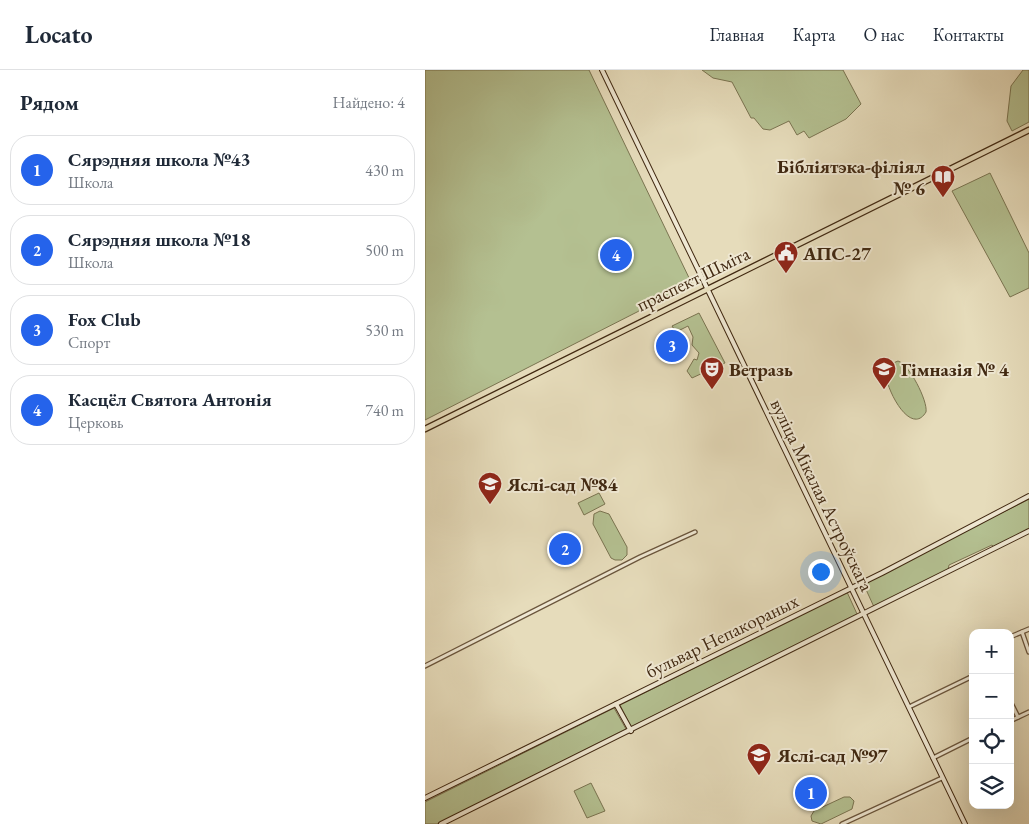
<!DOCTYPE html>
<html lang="ru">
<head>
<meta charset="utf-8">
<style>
  :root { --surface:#fff; --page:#f2f2f3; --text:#1f2937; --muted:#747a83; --line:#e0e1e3; --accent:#2563eb }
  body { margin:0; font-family:"EB Garamond",serif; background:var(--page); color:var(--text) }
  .controls { position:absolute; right:15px; bottom:15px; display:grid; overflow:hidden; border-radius:10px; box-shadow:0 5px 20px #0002 }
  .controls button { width:45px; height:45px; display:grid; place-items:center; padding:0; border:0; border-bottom:1px solid var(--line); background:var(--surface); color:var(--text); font:25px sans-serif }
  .you { position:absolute; left:395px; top:501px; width:18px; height:18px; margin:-12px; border:4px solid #fff; border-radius:50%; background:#1a73e8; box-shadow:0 0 0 8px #1a73e833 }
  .badge { display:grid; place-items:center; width:32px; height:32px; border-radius:50%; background:var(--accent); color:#fff; font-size:16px; font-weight:700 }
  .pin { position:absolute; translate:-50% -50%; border:2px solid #fff; box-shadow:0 1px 5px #0006 }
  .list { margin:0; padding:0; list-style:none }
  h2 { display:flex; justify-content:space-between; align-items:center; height:65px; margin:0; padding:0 20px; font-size:21px }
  h2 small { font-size:16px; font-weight:400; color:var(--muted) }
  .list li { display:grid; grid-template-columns:32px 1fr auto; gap:15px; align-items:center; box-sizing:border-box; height:70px; margin:0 10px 10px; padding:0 10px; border:1px solid var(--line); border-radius:20px }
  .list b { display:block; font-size:19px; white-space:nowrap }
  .list p { margin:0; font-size:16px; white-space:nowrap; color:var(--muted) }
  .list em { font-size:16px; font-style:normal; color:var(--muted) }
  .icon { flex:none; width:28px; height:28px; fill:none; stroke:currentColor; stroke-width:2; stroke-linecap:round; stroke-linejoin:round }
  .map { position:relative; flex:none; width:604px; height:754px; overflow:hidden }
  header { display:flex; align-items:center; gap:30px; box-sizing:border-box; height:70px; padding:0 25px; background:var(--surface); border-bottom:1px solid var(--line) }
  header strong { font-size:24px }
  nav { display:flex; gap:28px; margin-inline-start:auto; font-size:18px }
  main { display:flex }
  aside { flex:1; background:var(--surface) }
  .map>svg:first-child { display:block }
  .green { fill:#b4c091; stroke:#7a7451 }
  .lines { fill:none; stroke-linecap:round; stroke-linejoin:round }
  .street-casing { stroke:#6a553c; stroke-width:5.5 }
  .secondary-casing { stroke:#402811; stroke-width:6 }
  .primary-casing { stroke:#402811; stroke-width:7 }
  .street { stroke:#efe8d3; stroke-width:3 }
  .secondary { stroke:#efe8d3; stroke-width:4 }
  .primary { stroke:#e6dcbb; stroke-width:4.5 }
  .labels { text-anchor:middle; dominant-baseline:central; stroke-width:4; stroke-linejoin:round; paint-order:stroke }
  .poi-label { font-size:19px; font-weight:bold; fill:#402811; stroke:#efe8d3; text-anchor:start }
  .street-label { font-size:19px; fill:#402811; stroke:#efe8d3 }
</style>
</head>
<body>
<header>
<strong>Locato</strong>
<nav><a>Главная</a><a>Карта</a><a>О нас</a><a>Контакты</a></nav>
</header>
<main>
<aside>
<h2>Рядом<small>Найдено: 4</small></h2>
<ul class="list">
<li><span class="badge">1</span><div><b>Сярэдняя школа №43</b><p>Школа</p></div><em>430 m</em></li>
<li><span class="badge">2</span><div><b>Сярэдняя школа №18</b><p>Школа</p></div><em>500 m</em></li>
<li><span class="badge">3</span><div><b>Fox Club</b><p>Спорт</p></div><em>530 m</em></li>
<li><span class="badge">4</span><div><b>Касцёл Святога Антонія</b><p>Церковь</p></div><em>740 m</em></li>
</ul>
</aside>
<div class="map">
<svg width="604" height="754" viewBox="0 0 604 754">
  <rect width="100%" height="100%" fill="#e6dcbb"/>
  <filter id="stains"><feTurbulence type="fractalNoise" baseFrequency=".004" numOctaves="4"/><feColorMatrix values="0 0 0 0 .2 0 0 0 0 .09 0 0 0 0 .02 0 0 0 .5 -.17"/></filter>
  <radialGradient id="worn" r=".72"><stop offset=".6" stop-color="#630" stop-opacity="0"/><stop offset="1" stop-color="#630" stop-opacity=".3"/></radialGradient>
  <!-- green -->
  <g class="green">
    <polygon points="0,0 164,0 267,214 0,350"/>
    <polygon points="277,0 418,0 436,34 421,49 384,68 379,61 372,65 364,51 345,60 338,59 329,48 326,48 307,12 288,8"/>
    <polygon points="598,0 604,0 604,52 587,61 582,51 586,16"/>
    <polygon points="565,103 604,183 604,218 585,227 527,121"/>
    <polygon points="274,243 300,293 281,299 280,302 267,308 262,301 269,289 272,290 274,283 267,275 268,267 263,256 251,262 247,256"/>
    <path d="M473,291C484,294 503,331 501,342C484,370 455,308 461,296Z"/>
    <polygon points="174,423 180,434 159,445 153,433"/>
    <polygon points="604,429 604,459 569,477 567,475 524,495 523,500 449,537 438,513"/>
    <polygon points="175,441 184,444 202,477 202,485 197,490 190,490 186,488 168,454 169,444"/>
    <polygon points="422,522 432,544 206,657 195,635"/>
    <polygon points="189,638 201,659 12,754 0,754 0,732"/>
    <polygon points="166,713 180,741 162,748 149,721"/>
    <polygon points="419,727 425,727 429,731 427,739 396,754 387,751 386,746 389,741"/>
  </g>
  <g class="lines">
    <defs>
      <g id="street">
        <polyline points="597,562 604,582"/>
        <polyline points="585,567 604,559"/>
        <polyline points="0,596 215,487 270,462"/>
        <polyline points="585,631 593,647"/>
        <polyline points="484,637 548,606"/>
        <polyline points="585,651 604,642"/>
        <polyline points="508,688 548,668"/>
        <polyline points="417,754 517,708"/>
      </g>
      <g id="secondary">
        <polyline points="177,0 540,754"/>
        <polyline points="191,634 206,661"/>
        <polyline points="0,728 457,503 604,426"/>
        <polyline points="16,754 604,461"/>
      </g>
      <polyline id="primary" points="0,359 604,60"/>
    </defs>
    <!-- street casing -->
    <use href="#street" class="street-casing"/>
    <!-- secondary casing -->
    <use href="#secondary" class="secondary-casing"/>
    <!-- primary casing -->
    <use href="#primary" class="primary-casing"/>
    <!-- street -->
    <use href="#street" class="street"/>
    <!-- secondary -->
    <use href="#secondary" class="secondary"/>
    <!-- primary -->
    <use href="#primary" class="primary"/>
  </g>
  <!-- icons -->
  <defs>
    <symbol id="library-pin" viewBox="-11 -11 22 30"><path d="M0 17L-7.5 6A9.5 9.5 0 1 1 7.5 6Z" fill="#8f2418" stroke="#efe8d3"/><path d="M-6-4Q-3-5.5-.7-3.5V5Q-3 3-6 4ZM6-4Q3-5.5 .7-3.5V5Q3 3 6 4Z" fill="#fff"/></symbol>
    <symbol id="civic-pin" viewBox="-11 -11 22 30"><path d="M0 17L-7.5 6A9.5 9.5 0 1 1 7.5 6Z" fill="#8f2418" stroke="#efe8d3"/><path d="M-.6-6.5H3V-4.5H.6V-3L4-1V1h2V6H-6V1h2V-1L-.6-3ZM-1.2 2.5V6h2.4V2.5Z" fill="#fff"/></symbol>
    <symbol id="theatre-pin" viewBox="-11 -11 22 30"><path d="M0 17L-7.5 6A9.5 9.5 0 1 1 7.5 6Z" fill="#8f2418" stroke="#efe8d3"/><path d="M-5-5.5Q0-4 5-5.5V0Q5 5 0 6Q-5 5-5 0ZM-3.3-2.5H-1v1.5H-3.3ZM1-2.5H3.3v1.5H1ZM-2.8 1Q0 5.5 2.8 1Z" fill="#fff"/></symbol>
    <symbol id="school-pin" viewBox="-11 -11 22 30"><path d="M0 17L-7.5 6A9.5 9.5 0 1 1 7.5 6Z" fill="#8f2418" stroke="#efe8d3"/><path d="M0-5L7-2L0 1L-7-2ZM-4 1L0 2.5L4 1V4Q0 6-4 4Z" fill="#fff"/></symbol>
  </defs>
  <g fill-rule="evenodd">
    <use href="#library-pin" x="504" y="93" width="28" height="38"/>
    <use href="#civic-pin" x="347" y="169" width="28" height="38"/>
    <use href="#theatre-pin" x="273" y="285" width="28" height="38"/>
    <use href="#school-pin" x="445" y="285" width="28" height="38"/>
    <use href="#school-pin" x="51" y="400" width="28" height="38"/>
    <use href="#school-pin" x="320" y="671" width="28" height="38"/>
  </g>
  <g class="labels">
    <!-- poi labels -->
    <g class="poi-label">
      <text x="500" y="96" text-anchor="end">Бібліятэка-філіял<tspan x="500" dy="22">№ 6</tspan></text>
      <text x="378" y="183">АПС-27</text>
      <text x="304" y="299">Ветразь</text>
      <text x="476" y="299">Гімназія № 4</text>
      <text x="82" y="414">Яслі-сад №84</text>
      <text x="352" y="685">Яслі-сад №97</text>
    </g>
    <!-- street labels -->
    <g class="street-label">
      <text transform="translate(268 209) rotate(-26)">праспект Шміта</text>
      <text transform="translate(397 425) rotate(64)">вуліца Мікалая Астроўскага</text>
      <text transform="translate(297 566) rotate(-26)">бульвар Непакораных</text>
    </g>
  </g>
  <rect width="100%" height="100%" filter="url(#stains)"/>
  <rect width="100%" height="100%" fill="url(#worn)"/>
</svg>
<div class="controls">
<button>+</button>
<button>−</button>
<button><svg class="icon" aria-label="locate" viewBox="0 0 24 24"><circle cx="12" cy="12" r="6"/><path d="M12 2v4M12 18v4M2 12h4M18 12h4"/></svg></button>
<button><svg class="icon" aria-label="layers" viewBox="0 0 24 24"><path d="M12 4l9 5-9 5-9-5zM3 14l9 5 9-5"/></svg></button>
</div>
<div class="you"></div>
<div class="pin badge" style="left:386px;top:723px">1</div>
<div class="pin badge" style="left:140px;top:479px">2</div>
<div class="pin badge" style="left:247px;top:276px">3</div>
<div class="pin badge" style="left:191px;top:185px">4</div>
</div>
</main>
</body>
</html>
